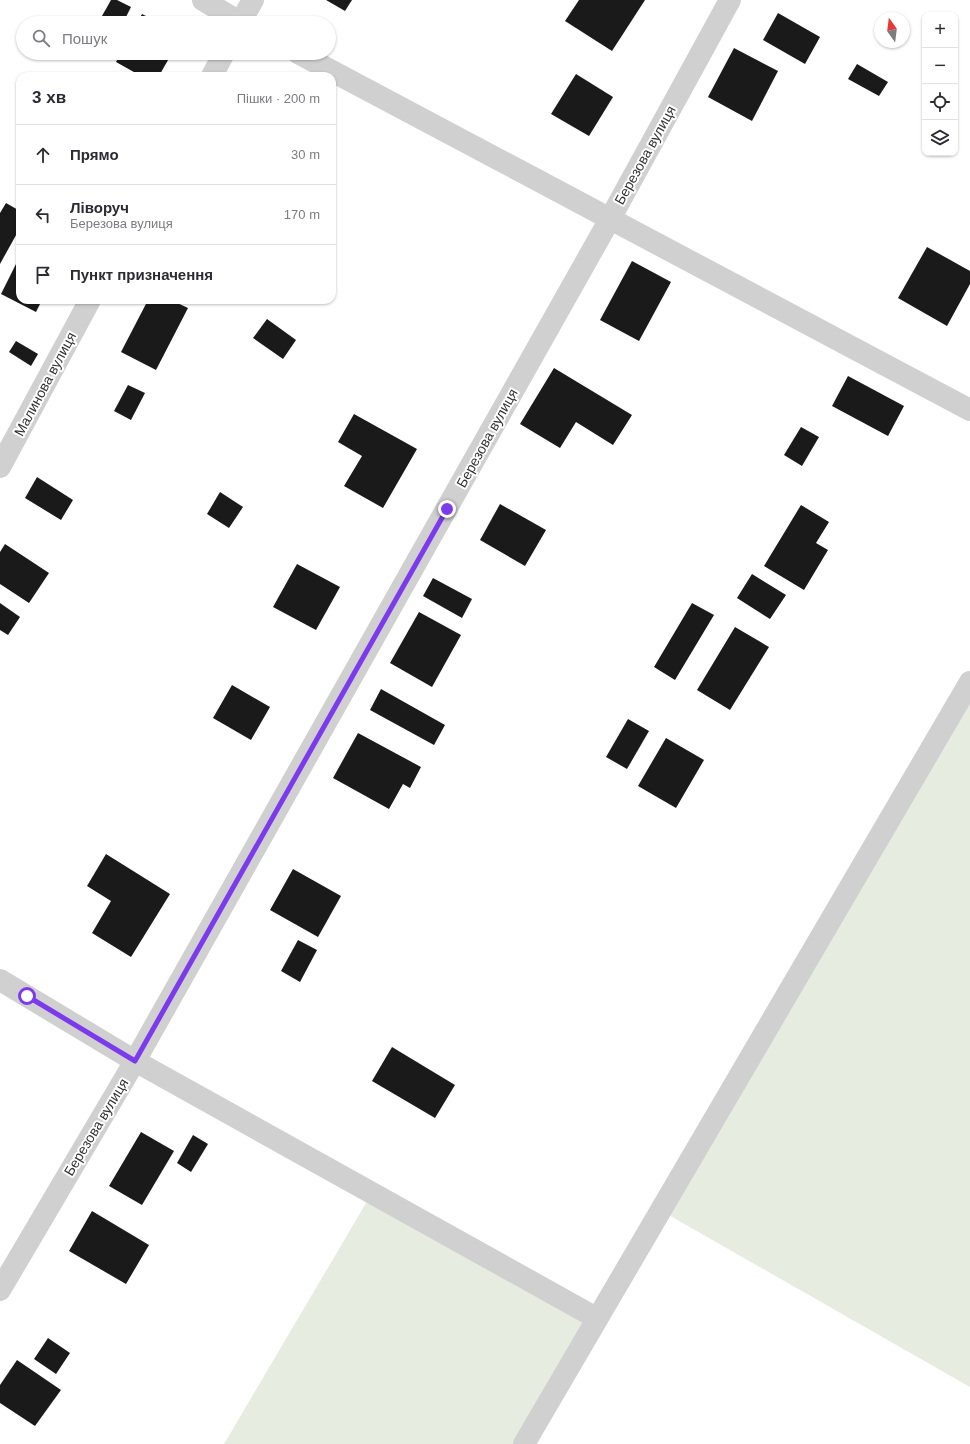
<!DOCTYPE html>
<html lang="uk">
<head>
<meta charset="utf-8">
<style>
  :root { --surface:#fff; --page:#f7f7f7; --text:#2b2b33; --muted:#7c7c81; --line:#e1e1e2 }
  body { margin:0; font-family:Helvetica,sans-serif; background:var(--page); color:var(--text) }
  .controls { position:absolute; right:12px; top:12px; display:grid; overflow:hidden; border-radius:8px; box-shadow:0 1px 3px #0004 }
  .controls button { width:36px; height:36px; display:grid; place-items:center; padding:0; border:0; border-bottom:1px solid var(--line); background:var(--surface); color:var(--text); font:20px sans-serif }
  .compass { position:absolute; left:874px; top:12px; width:36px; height:36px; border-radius:50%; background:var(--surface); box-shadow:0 1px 3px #0004; rotate:346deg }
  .stop { position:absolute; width:12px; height:12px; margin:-9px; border:3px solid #7c3aed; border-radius:50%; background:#fff }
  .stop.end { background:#7c3aed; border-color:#fff; box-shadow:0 1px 4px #0008 }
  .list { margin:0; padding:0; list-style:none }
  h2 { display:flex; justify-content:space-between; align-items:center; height:52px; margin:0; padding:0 16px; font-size:17px }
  h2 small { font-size:13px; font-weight:400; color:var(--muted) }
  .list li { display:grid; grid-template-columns:26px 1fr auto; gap:12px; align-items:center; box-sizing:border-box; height:60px; padding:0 16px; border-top:1px solid var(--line) }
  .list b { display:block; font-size:15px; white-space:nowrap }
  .list p { margin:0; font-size:13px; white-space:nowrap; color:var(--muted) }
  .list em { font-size:13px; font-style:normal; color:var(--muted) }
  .icon { flex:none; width:22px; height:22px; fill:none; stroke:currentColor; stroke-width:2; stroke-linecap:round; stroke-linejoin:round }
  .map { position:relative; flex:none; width:970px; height:1444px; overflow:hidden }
  .search { position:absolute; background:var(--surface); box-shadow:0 1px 3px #0004; left:16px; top:16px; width:320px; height:44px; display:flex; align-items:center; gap:10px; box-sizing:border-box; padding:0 14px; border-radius:22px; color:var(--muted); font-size:15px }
  .panel { position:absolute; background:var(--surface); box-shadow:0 1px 3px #0004; left:16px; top:72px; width:320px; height:232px; border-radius:12px }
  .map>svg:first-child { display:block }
  .green { fill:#e6ecdf }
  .building { fill:#1a1a1a }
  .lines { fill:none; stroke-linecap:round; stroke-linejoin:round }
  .minor { stroke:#d0d0d0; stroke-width:22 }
  .route { stroke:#7c3aed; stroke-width:5 }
  .labels { text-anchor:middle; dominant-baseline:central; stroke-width:4; stroke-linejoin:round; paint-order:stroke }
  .street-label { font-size:14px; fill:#333; stroke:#fff }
</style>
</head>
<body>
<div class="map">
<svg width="970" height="1444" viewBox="0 0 970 1444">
  <rect width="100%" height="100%" fill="#fff"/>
  <!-- green -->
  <g class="green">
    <polygon points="970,692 970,1387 660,1210"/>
    <polygon points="372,1193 591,1315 519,1444 224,1444"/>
  </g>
  <!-- building -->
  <g class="building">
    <polygon points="111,0 117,0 131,7 123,23 98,23"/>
    <polygon points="326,0 352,0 345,11"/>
    <polygon points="579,0 645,0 612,51 565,21"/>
    <polygon points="778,13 820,37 805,64 763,40"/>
    <polygon points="142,14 160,23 137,23"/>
    <polygon points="734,48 778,71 752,121 708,97"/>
    <polygon points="121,53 172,53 159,76 141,76 116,62"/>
    <polygon points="857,64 888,82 879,96 848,79"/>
    <polygon points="576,74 613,97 589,136 551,114"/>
    <polygon points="6,203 20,211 20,228 0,264 0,213"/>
    <polygon points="927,247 970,271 970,284 947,326 898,298"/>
    <polygon points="20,256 20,300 42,300 36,312 1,294"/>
    <polygon points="632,261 671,282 639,341 600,320"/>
    <polygon points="148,300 171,300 188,308 156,370 121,352"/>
    <polygon points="267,319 296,340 283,359 253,338"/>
    <polygon points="16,341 38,354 31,366 9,352"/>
    <polygon points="554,368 632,415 613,445 576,422 560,448 520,424"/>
    <polygon points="848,376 904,406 888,436 832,406"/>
    <polygon points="128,385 145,393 131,420 114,411"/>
    <polygon points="354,414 417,449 383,508 344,486 362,456 338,442"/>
    <polygon points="801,427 819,437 802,466 784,455"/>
    <polygon points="37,477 73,500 61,520 25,498"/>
    <polygon points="220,492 243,507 229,528 207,514"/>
    <polygon points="500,504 546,530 525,566 480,540"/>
    <polygon points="801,505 829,522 816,543 828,550 804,590 764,566"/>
    <polygon points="5,544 49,573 29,603 0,584 0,552"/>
    <polygon points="297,564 340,587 316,630 273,607"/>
    <polygon points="752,574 786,595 770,619 737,598"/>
    <polygon points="433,578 472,599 462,618 423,596"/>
    <polygon points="0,603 20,617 8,635 0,630"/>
    <polygon points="692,603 714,615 675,680 654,667"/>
    <polygon points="419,612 461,635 432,687 390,663"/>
    <polygon points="735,627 769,647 730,710 697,690"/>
    <polygon points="232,685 270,707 251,740 213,718"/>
    <polygon points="381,689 445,725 434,745 370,710"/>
    <polygon points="628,719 649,731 627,769 606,757"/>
    <polygon points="358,733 421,767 410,788 403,784 389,809 333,778"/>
    <polygon points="666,738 704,760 676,808 638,786"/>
    <polygon points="106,854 170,894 131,957 92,933 111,901 87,886"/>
    <polygon points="293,869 341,896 318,937 270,910"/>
    <polygon points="298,940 317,950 300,982 281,971"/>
    <polygon points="392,1047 455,1085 435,1118 372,1081"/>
    <polygon points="141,1132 174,1151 142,1205 109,1186"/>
    <polygon points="193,1135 208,1144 191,1172 177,1163"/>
    <polygon points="92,1211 149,1245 126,1284 69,1251"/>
    <polygon points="48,1338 70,1353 56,1374 34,1359"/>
    <polygon points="17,1360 61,1390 35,1426 0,1403 0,1385"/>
  </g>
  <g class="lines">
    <!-- minor -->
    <g class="minor">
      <polyline points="203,0 241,23"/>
      <polyline points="240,23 253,0"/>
      <polyline points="298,53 970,410"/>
      <polyline points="212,76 224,53"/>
      <polyline points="0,467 90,300"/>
      <polyline points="0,980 135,1061 591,1315"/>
      <polyline points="0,1290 135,1061 610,219 730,0"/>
      <polyline points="524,1444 970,682"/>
    </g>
  </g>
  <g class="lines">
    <!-- route -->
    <polyline class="route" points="27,996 135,1061 447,509"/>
  </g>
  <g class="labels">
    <!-- street labels -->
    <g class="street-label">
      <text transform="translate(645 155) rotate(-61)">Березова вулиця</text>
      <text transform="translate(45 384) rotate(-62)">Малинова вулиця</text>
      <text transform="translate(487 438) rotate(-61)">Березова вулиця</text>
      <text transform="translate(96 1127) rotate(-59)">Березова вулиця</text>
    </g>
  </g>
</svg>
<div class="controls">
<button>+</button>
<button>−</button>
<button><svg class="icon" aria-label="locate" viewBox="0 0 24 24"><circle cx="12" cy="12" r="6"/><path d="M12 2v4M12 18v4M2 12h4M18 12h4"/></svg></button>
<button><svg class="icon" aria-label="layers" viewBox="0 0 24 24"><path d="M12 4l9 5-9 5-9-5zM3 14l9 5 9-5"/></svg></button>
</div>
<svg class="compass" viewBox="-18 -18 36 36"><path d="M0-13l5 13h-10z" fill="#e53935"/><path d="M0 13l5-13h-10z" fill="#7c7c81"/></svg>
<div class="stop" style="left:27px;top:996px"></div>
<div class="stop end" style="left:447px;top:509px"></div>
<div class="search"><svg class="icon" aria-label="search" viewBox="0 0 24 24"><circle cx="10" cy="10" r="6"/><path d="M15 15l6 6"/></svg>Пошук</div>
<section class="panel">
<h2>3 хв<small>Пішки · 200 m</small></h2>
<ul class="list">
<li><svg class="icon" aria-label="ahead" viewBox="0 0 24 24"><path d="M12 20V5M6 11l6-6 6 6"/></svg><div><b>Прямо</b></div><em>30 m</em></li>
<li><svg class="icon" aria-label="left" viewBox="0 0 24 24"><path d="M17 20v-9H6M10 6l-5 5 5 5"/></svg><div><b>Ліворуч</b><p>Березова вулиця</p></div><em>170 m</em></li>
<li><svg class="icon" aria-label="arrive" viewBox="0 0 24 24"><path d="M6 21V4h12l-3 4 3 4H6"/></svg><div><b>Пункт призначення</b></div></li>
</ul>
</section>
</div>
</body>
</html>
